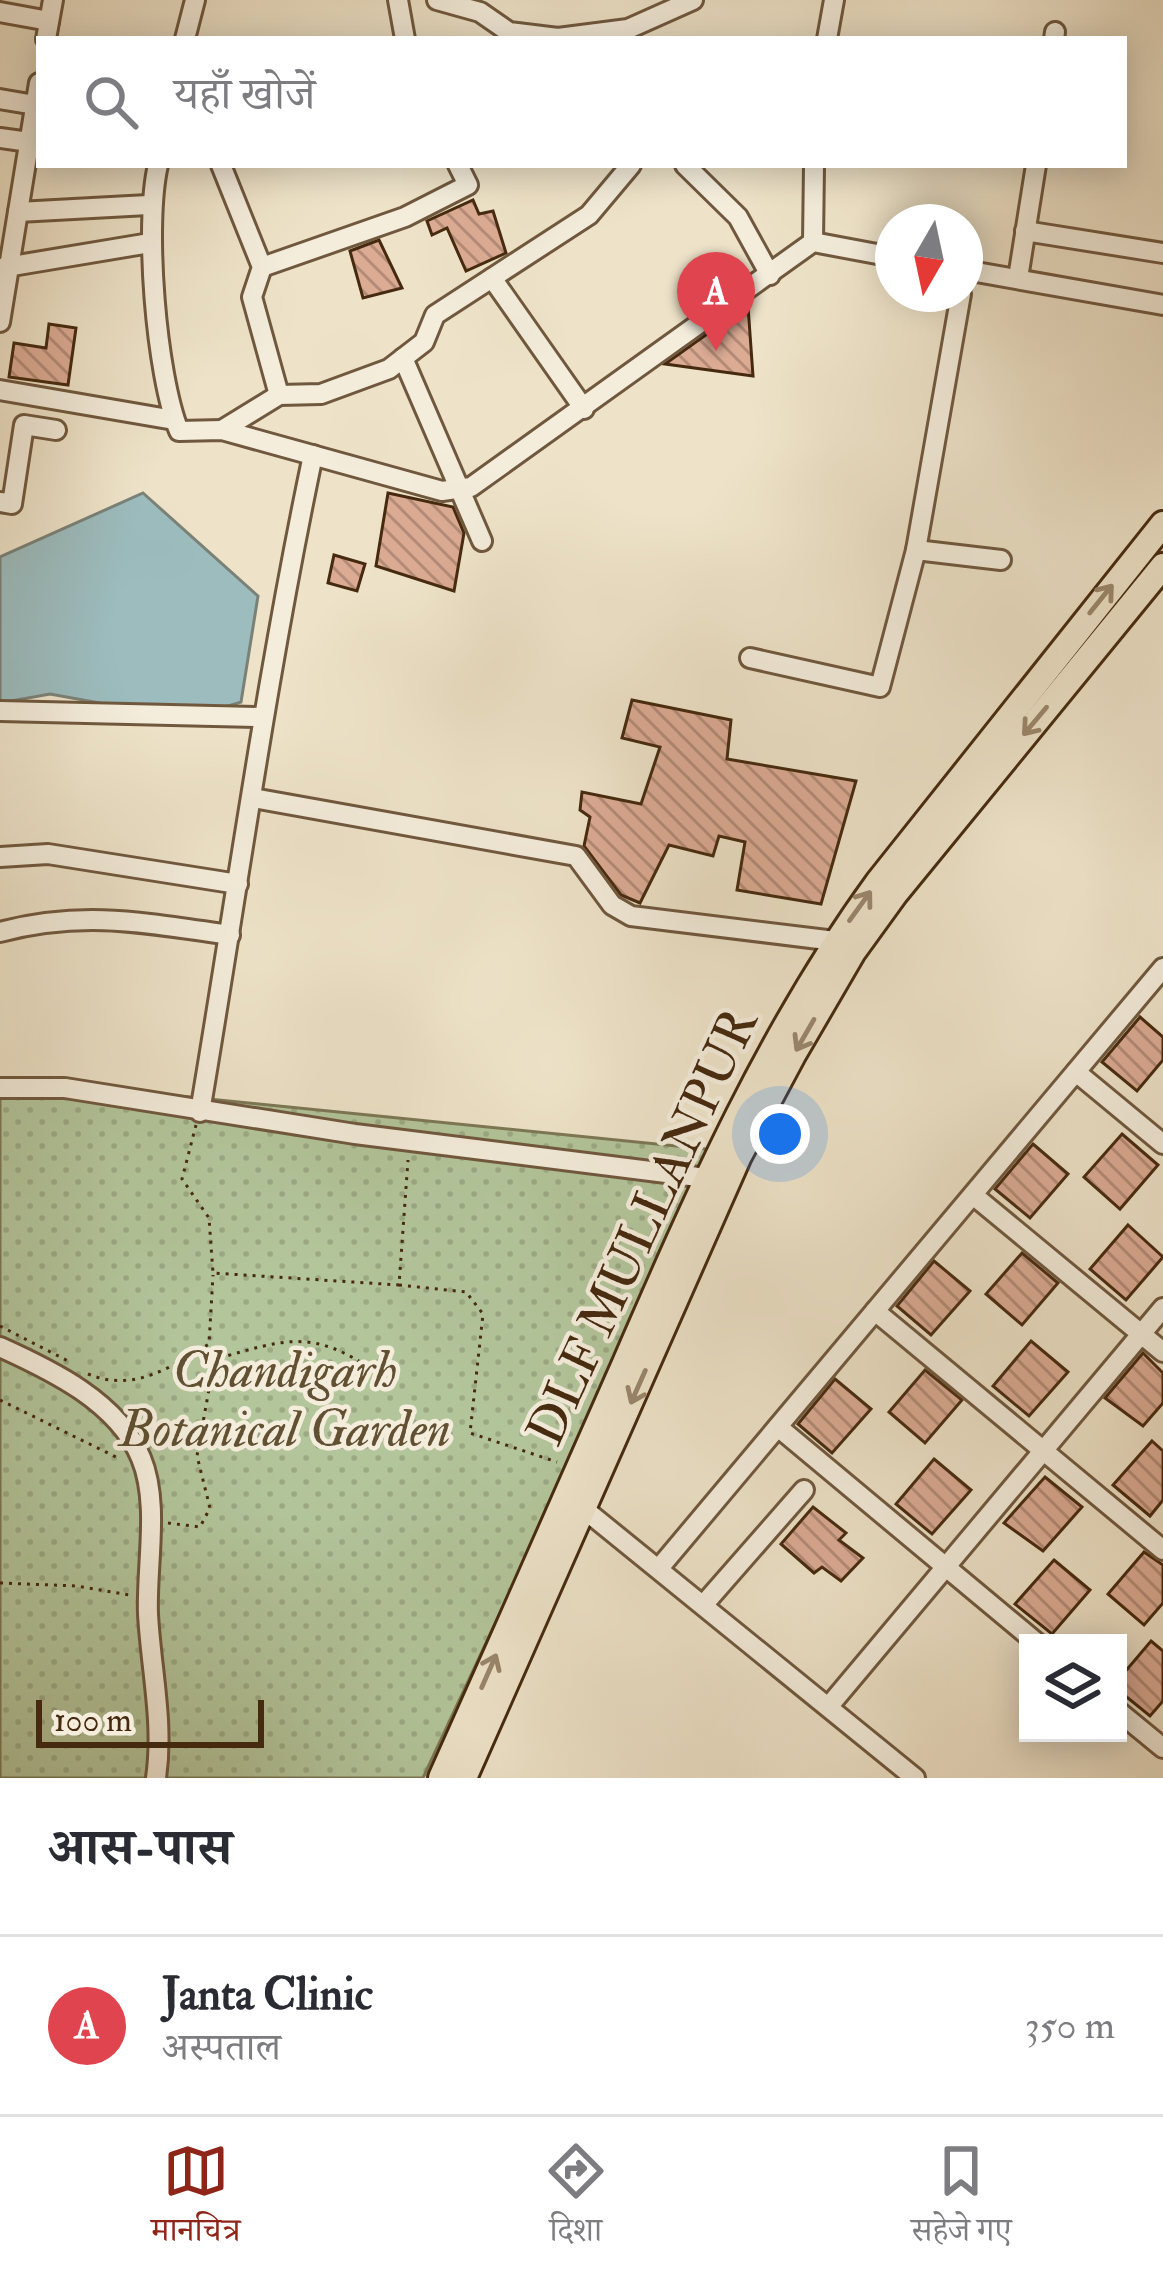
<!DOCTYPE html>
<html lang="hi">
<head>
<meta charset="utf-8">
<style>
  :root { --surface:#fff; --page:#f7f7f7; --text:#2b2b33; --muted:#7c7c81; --line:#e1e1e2; --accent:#8f2418 }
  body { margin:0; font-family:"IM FELL Double Pica","Noto Serif Devanagari",serif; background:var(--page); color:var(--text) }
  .controls { position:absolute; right:36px; bottom:36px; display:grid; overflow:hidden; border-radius:0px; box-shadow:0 6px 30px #0003 }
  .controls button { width:108px; height:108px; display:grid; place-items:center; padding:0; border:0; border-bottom:3px solid var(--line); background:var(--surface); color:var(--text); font:60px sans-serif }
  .compass { position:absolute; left:875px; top:204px; width:108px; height:108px; border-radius:50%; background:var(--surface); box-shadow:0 6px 30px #0003; rotate:189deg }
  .scale { position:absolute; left:36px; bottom:30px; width:228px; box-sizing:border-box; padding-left:12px; border:6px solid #462a0f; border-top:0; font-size:33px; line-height:42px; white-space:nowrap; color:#462a0f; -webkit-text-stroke:9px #f4eddc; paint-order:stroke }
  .you { position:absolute; left:780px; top:1134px; width:42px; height:42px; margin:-30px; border:9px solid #fff; border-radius:50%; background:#1a73e8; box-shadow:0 0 0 18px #1a73e833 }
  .badge { display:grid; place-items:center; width:78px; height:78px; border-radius:50%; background:var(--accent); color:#fff; font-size:39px; font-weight:700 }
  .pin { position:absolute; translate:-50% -99px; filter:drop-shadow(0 3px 6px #0008) }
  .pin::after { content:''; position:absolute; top:63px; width:42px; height:36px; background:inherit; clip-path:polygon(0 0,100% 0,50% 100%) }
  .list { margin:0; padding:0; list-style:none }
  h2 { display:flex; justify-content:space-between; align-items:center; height:156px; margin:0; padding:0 48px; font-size:51px }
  h2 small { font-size:39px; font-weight:400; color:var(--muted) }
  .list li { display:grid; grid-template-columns:78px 1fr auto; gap:36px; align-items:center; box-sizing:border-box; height:180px; padding:0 48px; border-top:3px solid var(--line) }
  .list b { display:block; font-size:45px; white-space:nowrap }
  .list p { margin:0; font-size:39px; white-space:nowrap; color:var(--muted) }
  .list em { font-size:39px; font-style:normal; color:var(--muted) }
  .icon { flex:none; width:66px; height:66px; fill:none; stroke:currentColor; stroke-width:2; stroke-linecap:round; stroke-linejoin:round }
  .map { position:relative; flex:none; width:1163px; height:1778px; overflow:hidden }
  .search { position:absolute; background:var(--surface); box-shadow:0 6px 30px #0003; left:36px; right:36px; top:36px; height:132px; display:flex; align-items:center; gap:30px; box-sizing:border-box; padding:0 42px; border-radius:0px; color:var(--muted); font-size:45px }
  .sheet { height:336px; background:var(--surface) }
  nav { display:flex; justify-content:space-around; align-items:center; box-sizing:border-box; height:168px; border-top:3px solid var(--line); background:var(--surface); font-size:33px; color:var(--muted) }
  nav a { display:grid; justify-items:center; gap:6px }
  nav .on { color:var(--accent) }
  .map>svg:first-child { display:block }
  .park { fill:url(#park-dots); stroke:#7c7855; stroke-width:3 }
  .water { fill:#9cbcbe; stroke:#7a8278; stroke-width:3 }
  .building { fill:url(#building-back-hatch); stroke:#462a0f; stroke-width:3 }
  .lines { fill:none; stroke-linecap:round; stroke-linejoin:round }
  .minor-casing { stroke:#70583e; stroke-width:24 }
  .major-casing { stroke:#462a0f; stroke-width:30 }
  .path { stroke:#462a0f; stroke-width:3; stroke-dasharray:3 6; stroke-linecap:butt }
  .minor { stroke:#f4eddc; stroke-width:18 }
  .major { stroke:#eee3c9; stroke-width:24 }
  .oneway { stroke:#9a866c }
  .labels { text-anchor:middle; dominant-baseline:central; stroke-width:9; stroke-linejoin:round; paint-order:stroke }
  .street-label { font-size:51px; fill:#462a0f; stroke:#f4eddc }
  .park-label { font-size:51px; font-style:italic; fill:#615132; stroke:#f4eddc }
</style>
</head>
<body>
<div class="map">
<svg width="1163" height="1778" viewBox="0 0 1163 1778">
  <defs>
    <pattern id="park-dots" width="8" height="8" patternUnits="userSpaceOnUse" patternTransform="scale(3)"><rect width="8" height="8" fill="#b3c59b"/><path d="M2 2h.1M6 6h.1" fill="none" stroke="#9ba984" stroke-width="1.8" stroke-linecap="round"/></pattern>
    <pattern id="building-back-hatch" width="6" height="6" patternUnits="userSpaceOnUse" patternTransform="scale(3)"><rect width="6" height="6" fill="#dbab94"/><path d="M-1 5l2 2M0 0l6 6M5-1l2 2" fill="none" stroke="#b38b77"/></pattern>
  </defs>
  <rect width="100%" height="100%" fill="#eee3c9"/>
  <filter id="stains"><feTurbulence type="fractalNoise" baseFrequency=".00167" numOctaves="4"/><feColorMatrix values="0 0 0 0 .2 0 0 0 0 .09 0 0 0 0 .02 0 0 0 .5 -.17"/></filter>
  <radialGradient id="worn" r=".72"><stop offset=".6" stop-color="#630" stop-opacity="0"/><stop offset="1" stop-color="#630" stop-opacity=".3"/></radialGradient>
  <!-- park -->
  <polygon class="park" points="0,1078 716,1150 423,1778 0,1778"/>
  <!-- water -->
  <polygon class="water" points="143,493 258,596 241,702 188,719 50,694 0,703 0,557"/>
  <!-- building -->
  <g class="building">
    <polygon points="473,200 479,214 493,211 506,253 466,271 447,228 432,235 427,221"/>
    <polygon points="379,240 402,288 363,298 350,251"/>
    <polygon points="748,306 753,376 665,364 738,312"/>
    <polygon points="49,324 76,328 68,385 9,377 14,343 46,348"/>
    <polygon points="388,493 453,507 464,533 454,591 376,566"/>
    <polygon points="334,555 365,564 357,591 328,583"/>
    <polygon points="632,700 731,720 727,759 856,781 821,904 737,890 745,842 719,836 713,856 669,845 640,903 621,895 584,846 590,817 580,810 582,792 641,804 660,747 622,738"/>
    <polygon points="1140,1017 1163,1037 1163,1060 1137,1091 1102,1062"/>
    <polygon points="1122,1134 1158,1165 1120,1209 1084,1177"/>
    <polygon points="1033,1144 1068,1174 1030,1218 995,1189"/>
    <polygon points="1128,1225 1163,1257 1126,1300 1090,1269"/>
    <polygon points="1022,1253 1058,1283 1022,1325 986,1294"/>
    <polygon points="934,1261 970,1291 931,1335 897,1306"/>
    <polygon points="1031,1341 1068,1372 1029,1416 993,1386"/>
    <polygon points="1143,1353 1163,1373 1163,1403 1143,1426 1105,1398"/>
    <polygon points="925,1370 962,1400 925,1443 889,1412"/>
    <polygon points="835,1379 871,1409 832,1453 798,1424"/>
    <polygon points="1152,1441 1163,1451 1163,1500 1150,1516 1113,1485"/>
    <polygon points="934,1459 971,1490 932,1534 896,1504"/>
    <polygon points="1045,1477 1082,1507 1043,1551 1004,1523"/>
    <polygon points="813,1507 846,1533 839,1540 863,1558 841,1581 822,1567 814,1573 781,1544"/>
    <polygon points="1144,1552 1163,1565 1163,1603 1144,1625 1108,1594"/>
    <polygon points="1054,1560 1090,1590 1052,1634 1015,1604"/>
    <polygon points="1151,1641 1163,1651 1163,1701 1150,1716 1118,1690 1118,1680"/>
  </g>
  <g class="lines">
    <defs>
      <g id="minor">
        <polyline points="398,0 405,39"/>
        <polyline points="437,0 480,12 509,32 558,38 628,29 693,0"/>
        <polyline points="0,12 49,21"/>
        <polyline points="46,39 53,0"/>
        <polyline points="185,39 195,0"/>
        <polyline points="827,39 834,0"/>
        <polyline points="1054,39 1055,32"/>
        <polyline points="0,99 35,105"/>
        <polyline points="0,138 29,142"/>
        <path d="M158,165C144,225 156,374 179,431L222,430L442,491L471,487L813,242L893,257"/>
        <polyline points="221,165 262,267 252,297 279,395"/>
        <polyline points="685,165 738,217 770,275"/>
        <polyline points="18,212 148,205"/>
        <polyline points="1025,231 1163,253"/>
        <polyline points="813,242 814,165"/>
        <polyline points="262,267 405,217 468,185 458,165"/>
        <polyline points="0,268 150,243"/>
        <polyline points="965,270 1163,305"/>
        <polyline points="492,278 584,409"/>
        <polyline points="1018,278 1036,165"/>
        <polyline points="0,322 39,83"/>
        <polyline points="403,358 482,541"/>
        <polyline points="0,390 174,420"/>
        <polyline points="222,430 279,395 321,394 389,369 424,342 435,315 589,215 631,165"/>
        <polyline points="0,502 12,504 24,425 56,430"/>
        <polyline points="916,550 1001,560"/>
        <polyline points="750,658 880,687 916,550 961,294"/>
        <polyline points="0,711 261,717"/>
        <polyline points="253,798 576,856 612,905 631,916 835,941"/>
        <polyline points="0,857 48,854 238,884"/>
        <path d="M0,932C84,910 145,923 230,935"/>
        <polyline points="1076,1072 1163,1144"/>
        <polyline points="0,1088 65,1088 355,1134 706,1178"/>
        <path d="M200,1112C237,893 267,673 313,455"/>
        <polyline points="973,1195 1163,1352"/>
        <polyline points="875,1311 1163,1550"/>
        <path d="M0,1347C51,1370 118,1402 141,1458C160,1503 146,1566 148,1614C151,1670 164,1722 156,1778"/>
        <polyline points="778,1427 1037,1643"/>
        <polyline points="574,1501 915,1778"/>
        <polyline points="660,1567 1163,968"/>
        <polyline points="705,1603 804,1490"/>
        <polyline points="829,1706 1163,1308"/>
        <polyline points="1118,1711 1163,1748"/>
      </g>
      <g id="major">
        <path d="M441,1778C503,1640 564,1501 625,1363C698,1195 770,1030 878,882L1163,524"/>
        <polyline points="464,1778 739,1156 793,1055 853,952 895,894 1163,566"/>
      </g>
    </defs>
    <!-- minor casing -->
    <use href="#minor" class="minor-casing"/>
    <!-- major casing -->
    <use href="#major" class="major-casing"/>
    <!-- path -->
    <g class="path">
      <polyline points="196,1125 182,1179 209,1218 213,1273 399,1285 408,1160"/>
      <polyline points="399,1285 466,1292 483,1314 470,1433 557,1462"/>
      <polyline points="0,1326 70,1362"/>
      <path d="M88,1374C134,1393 171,1367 209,1344L213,1275"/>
      <polyline points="0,1400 120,1459"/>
      <path d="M168,1523L200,1527L210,1508L197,1456L211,1378L223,1357C280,1341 309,1330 362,1363"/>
      <polyline points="0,1583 77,1586 130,1595"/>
    </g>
    <!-- minor -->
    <use href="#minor" class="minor"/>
    <!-- major -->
    <use href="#major" class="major"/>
  </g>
  <!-- one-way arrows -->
  <defs><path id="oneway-shaft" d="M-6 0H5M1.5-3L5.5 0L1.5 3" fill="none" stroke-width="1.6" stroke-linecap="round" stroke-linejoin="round" transform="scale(3)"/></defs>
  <g class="oneway">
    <use href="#oneway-shaft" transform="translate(1101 599) rotate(-51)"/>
    <use href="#oneway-shaft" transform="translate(1035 721) rotate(130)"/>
    <use href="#oneway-shaft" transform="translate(860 906) rotate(-54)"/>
    <use href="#oneway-shaft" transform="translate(805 1035) rotate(120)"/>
    <use href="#oneway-shaft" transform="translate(638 1387) rotate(114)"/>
    <use href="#oneway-shaft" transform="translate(489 1671) rotate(-66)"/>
  </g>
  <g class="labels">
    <!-- street labels -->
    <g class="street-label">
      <text transform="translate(643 1227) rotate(-65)">DLF MULLANPUR</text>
    </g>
    <!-- park labels -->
    <g class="park-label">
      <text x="285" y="1371">Chandigarh<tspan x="285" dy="59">Botanical Garden</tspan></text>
    </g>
  </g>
  <rect width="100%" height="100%" filter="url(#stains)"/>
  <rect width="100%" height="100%" fill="url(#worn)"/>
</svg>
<div class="controls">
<button><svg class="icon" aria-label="layers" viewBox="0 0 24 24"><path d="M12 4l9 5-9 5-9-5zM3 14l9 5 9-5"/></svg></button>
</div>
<svg class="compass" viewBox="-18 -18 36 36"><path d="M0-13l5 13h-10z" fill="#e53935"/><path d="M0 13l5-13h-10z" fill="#7c7c81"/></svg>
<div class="scale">100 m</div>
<div class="you"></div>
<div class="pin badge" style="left:716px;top:351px;background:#e0444e">A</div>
<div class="search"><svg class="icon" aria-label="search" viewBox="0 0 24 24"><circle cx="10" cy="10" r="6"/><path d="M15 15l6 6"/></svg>यहाँ खोजें</div>
</div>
<section class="sheet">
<h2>आस-पास<small></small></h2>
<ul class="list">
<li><span class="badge" style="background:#e0444e">A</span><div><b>Janta Clinic</b><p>अस्पताल</p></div><em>350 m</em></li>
</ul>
</section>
<nav>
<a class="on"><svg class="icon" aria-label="map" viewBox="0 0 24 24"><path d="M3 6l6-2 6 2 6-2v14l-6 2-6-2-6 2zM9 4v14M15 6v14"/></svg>मानचित्र</a>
<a><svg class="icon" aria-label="directions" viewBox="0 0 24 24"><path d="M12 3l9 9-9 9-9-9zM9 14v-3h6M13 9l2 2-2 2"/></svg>दिशा</a>
<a><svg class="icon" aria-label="saved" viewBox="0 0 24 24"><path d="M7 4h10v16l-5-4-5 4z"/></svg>सहेजे गए</a>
</nav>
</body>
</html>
